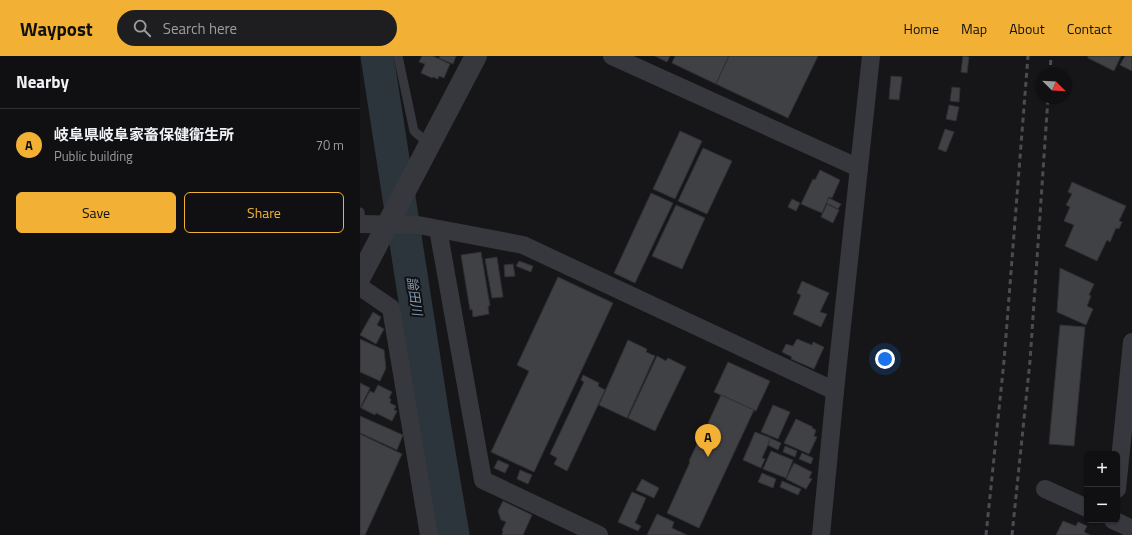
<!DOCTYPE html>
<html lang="en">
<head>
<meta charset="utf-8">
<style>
  :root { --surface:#101012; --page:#1e1e20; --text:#f1f3f6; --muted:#9c9d9f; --line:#303032; --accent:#f2b134 }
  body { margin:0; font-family:"Titillium Web","Noto Sans JP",sans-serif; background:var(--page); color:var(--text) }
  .controls { position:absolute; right:12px; bottom:12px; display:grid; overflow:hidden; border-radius:6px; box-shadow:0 1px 3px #0004 }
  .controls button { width:36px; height:36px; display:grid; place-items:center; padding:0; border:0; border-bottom:1px solid var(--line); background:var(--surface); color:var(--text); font:20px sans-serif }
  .compass { position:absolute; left:676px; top:12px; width:36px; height:36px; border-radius:50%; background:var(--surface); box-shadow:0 1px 3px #0004; rotate:114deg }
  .you { position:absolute; left:525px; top:303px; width:14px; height:14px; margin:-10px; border:3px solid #fff; border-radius:50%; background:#1a73e8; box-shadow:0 0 0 6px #1a73e833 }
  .badge { display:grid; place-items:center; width:26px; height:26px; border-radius:50%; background:var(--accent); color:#111; font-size:13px; font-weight:700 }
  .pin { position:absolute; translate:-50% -33px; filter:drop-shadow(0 1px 2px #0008) }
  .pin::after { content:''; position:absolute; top:21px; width:14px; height:12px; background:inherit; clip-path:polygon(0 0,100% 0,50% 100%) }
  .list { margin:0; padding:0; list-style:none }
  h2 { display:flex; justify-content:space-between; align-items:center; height:52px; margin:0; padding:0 16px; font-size:17px }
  h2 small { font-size:13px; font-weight:400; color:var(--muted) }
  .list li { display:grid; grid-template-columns:26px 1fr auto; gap:12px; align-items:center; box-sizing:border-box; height:72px; padding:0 16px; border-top:1px solid var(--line) }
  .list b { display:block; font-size:15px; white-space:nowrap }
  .list p { margin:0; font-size:13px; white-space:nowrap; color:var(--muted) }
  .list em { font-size:13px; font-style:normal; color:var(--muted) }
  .actions { display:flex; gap:8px; padding:12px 16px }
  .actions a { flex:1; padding:9px 0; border:1px solid var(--accent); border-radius:6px; text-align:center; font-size:14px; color:var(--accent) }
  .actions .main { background:var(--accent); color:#111 }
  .icon { flex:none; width:22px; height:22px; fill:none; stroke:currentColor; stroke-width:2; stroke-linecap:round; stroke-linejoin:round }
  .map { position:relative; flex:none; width:772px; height:479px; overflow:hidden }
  header { display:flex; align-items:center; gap:24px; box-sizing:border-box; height:56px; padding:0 20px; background:var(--accent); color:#111 }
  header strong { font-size:19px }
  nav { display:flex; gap:22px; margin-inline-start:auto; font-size:14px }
  .search { width:280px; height:36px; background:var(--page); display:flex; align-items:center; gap:10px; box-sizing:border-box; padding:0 14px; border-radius:22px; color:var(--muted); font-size:15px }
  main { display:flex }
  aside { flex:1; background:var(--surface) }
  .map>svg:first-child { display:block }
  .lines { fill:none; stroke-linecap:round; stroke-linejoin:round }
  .river { stroke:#2c353c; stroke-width:33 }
  .building { fill:#404145; stroke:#303034 }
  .service { stroke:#37383d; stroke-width:9 }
  .minor { stroke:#37383d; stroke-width:18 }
  .tertiary { stroke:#37383d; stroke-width:22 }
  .rail { stroke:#4a4c52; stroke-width:3; stroke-dasharray:5 4; stroke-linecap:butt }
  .labels { text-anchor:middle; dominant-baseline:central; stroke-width:4; stroke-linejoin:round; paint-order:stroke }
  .water-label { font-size:13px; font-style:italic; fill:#7f9bb3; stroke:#111113 }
</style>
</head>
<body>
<header>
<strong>Waypost</strong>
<div class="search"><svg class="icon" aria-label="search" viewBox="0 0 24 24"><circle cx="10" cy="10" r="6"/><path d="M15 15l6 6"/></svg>Search here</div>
<nav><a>Home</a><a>Map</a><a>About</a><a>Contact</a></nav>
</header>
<main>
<aside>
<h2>Nearby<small></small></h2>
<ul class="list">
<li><span class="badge">A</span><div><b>岐阜県岐阜家畜保健衛生所</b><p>Public building</p></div><em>70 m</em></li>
</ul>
<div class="actions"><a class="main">Save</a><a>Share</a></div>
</aside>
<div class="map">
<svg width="772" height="479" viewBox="0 0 772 479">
  <rect width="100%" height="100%" fill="#161618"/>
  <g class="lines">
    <!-- river -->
    <polyline class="river" points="17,0 74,367 93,479"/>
  </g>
  <!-- building -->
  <g class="building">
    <polygon points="62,0 73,0 90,8 84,22 79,20 78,23 73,21 72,22 61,17 65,8 59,6"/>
    <polygon points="80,0 96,0 93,8 79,2"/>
    <polygon points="295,0 310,0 307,6"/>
    <polygon points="315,0 369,0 356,28 312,7"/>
    <polygon points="369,0 458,0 428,62 356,28"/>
    <polygon points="603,0 609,1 607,17 601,16"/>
    <polygon points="728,0 761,0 754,15 728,2"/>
    <polygon points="765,0 772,0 772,15 760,9"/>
    <polygon points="531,20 542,21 539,44 529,43"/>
    <polygon points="592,31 600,32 599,46 590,45"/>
    <polygon points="589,49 599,51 596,65 586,63"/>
    <polygon points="585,73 594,76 586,96 578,93"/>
    <polygon points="320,75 342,85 315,143 293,133"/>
    <polygon points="343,92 372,105 347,158 318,145"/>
    <polygon points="460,114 480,124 472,142 469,141 462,157 441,148 453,123 455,124"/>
    <polygon points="712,126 766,150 759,165 762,166 759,173 756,172 750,186 747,184 737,205 705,190 714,169 704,165 710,151 706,149 712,138 708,136"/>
    <polygon points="291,137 313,147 275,227 254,217"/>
    <polygon points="469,142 481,148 478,153 466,147"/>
    <polygon points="432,143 440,147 436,155 428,151"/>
    <polygon points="467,148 479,154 473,167 461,161"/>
    <polygon points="316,149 345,162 322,213 292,200"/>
    <polygon points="121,196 130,250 128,250 129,258 113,261 112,253 110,254 101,199"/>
    <polygon points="137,201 143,241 132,242 125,203"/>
    <polygon points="159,205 173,210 171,216 156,210"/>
    <polygon points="153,208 155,220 145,221 144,209"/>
    <polygon points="700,212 734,228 729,239 731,240 727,250 733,253 726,269 697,256"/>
    <polygon points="198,221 253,247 174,416 131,396 169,315 157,309"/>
    <polygon points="442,225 469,237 460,256 467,258 461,271 433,258 441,239 437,237"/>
    <polygon points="13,256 21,261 17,269 24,273 16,288 0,279"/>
    <polygon points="700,269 725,271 714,390 689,388"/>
    <polygon points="0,283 24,294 26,312 20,325 0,316"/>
    <polygon points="437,283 452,289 453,286 464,291 454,313 431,303 432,301 422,296 426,288 433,290"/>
    <polygon points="268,284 287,293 286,296 295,300 267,362 239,349"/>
    <polygon points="297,300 306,305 308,302 326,311 295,375 268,362"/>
    <polygon points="368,306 410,325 396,355 354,336"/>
    <polygon points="223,319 239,327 238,330 245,334 207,415 194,408 197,402 190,398 224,326 221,324"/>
    <polygon points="0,327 10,332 0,352"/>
    <polygon points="18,329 32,336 29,342 31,343 30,347 36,350 34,354 37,355 32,365 16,357 15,359 1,352 10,335 14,337"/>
    <polygon points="361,339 394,354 339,472 307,457 330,406 329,405 337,388 338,389"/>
    <polygon points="413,349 430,356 418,383 401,376"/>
    <polygon points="0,360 43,379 37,394 0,377"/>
    <polygon points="436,363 453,371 452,372 456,374 454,380 457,381 449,398 424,387"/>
    <polygon points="395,376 411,382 402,402 405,403 401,412 383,404"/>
    <polygon points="0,378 42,398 5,479 0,479"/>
    <polygon points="410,382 421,387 418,394 408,389"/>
    <polygon points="425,390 437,395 435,401 423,396"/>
    <polygon points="411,395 433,404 426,422 403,413"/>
    <polygon points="442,397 453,402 451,408 439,403"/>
    <polygon points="138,404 149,409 145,417 134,412"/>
    <polygon points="434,407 452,416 449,422 452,423 446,433 426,423"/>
    <polygon points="160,414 172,419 168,428 157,423"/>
    <polygon points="402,417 416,423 413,432 398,426"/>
    <polygon points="282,423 299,432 294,442 276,434"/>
    <polygon points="422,425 441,433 438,439 420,431"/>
    <polygon points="272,436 286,442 275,467 281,470 278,475 258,466"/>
    <polygon points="143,445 172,459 163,479 142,479 143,475 142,474 146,466 141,464 138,455"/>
    <polygon points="297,458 314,466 312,472 327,479 287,479"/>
    <polygon points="703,465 716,470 718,466 727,470 724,476 730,479 696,479"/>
  </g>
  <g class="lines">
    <!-- service -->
    <g class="service">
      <polyline points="38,0 54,75 69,88"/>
      <polyline points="0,156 1,168"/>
    </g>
    <!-- minor -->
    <g class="minor">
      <polyline points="252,0 499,112"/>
      <polyline points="0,168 58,169 163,189 475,335"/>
      <polyline points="78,173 123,424 239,479"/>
      <polyline points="0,231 31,252 69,479"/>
      <polyline points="685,433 727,452"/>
      <polyline points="757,433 772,286"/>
      <polyline points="753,464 772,473"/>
      <polyline points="461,479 475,335 511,0"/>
    </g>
    <!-- tertiary -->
    <polyline class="tertiary" points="0,221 116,0"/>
    <!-- rail -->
    <g class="rail">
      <polyline points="690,18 691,0"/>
      <polyline points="626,479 644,305 668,0"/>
      <polyline points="652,479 670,305 688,42"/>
    </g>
  </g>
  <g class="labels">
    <!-- water labels -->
    <g class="water-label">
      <text transform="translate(55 240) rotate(81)">論田川</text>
    </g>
  </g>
</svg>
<div class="controls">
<button>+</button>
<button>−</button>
</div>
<svg class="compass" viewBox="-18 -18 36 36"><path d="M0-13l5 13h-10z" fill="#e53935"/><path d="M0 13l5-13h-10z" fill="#9c9d9f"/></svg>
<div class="you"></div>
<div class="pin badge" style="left:348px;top:401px">A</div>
</div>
</main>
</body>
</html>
